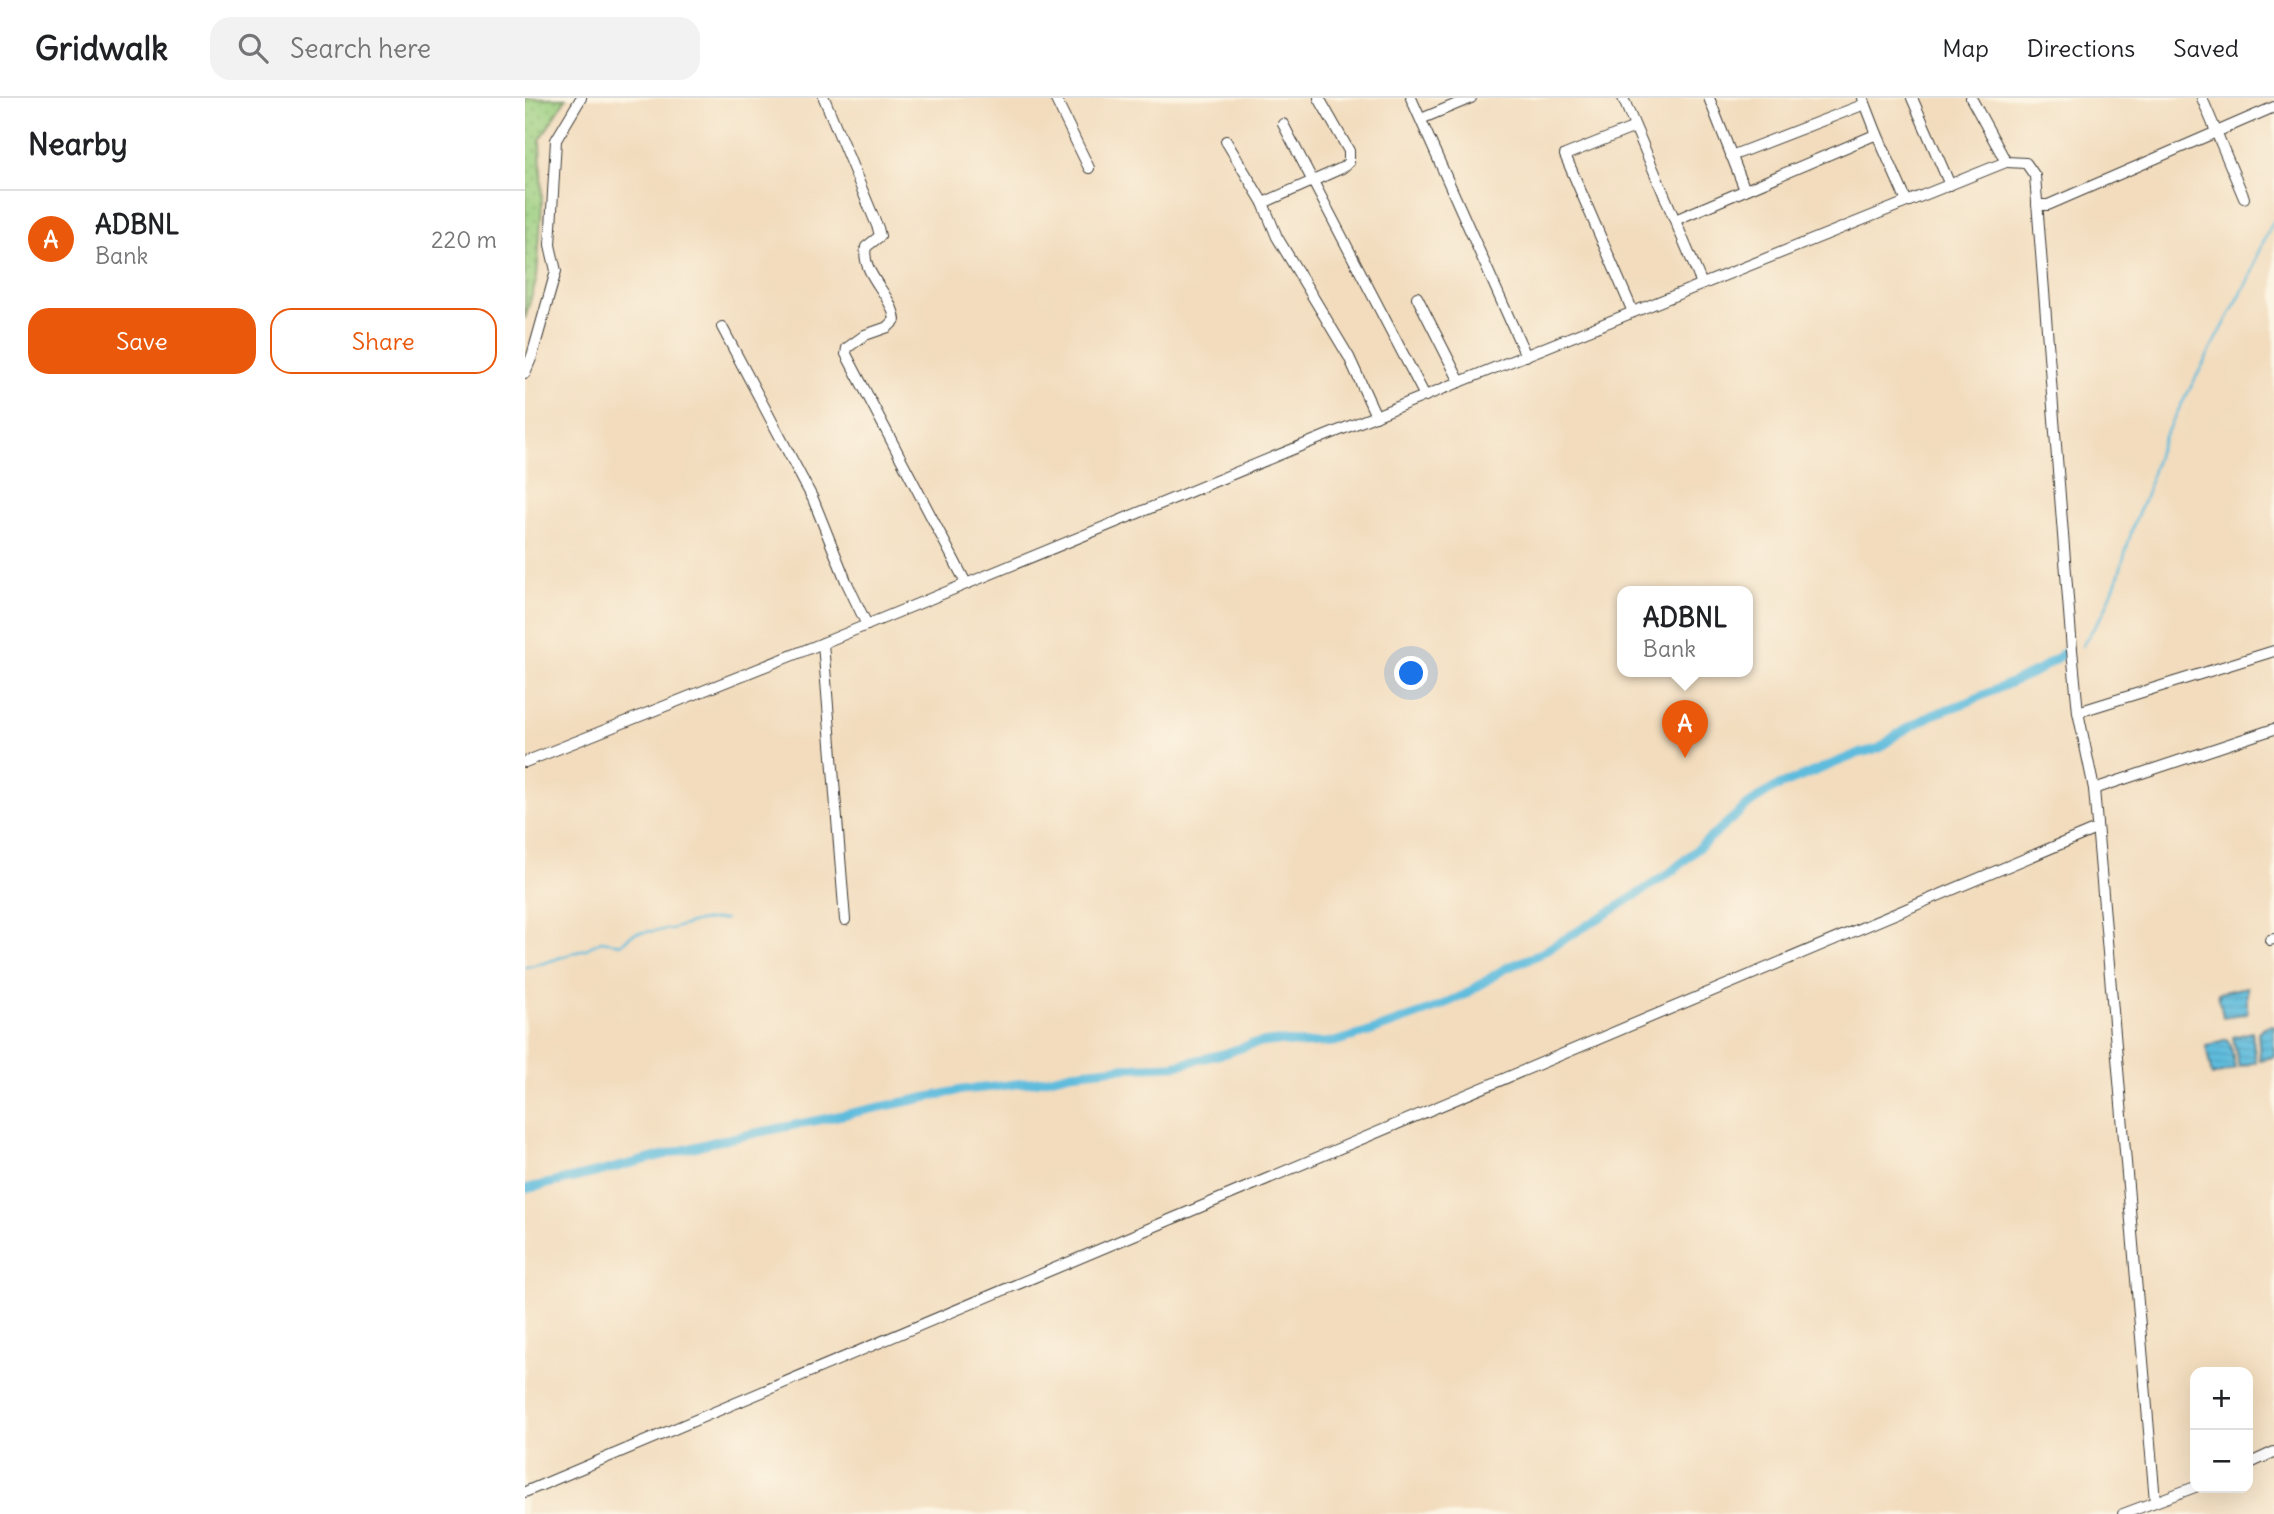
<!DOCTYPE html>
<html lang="en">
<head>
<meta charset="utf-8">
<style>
  :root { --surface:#fff; --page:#f2f2f2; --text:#202124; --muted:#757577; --line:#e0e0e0; --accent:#ea580c }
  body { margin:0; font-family:Delius,sans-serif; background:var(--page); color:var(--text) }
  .controls { position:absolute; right:21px; bottom:21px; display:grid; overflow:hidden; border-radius:14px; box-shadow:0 7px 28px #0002 }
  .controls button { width:63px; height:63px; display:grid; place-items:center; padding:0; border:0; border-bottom:2px solid var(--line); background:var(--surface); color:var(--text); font:35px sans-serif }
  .you { position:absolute; left:887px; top:576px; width:24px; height:24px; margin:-18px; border:5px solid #fff; border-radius:50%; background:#1a73e8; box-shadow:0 0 0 10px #1a73e833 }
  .badge { display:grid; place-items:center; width:46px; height:46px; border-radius:50%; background:var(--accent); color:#fff; font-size:23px; font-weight:700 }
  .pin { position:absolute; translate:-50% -58px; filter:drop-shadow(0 2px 4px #0008) }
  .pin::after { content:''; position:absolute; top:37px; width:24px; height:21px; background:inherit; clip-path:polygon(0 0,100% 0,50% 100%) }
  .popup { position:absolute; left:1092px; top:488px; width:136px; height:91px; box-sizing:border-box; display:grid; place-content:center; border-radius:14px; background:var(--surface); filter:drop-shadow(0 2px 5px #0005); font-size:23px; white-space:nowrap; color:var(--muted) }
  .popup b { font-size:26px; color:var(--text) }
  .popup::after { content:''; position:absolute; left:50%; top:100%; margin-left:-14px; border:14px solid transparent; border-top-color:var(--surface) }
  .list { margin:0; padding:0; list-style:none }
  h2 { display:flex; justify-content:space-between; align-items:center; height:91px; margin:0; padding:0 28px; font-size:30px }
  h2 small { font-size:23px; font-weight:400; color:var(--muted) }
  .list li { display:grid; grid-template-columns:46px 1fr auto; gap:21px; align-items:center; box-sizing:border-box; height:98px; padding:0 28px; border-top:2px solid var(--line) }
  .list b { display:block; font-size:26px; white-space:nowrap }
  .list p { margin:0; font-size:23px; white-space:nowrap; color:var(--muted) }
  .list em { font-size:23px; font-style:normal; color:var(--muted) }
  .actions { display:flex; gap:14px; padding:21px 28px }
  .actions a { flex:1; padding:16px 0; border:2px solid var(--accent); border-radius:21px; text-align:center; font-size:24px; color:var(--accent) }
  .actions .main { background:var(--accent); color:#fff }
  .icon { flex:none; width:38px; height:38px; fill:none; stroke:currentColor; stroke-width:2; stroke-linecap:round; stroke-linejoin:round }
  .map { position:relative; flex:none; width:1749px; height:1416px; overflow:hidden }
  header { display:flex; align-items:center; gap:42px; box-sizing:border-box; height:98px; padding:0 35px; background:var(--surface); border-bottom:2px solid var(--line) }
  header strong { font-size:33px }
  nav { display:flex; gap:38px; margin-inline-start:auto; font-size:24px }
  .search { width:490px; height:63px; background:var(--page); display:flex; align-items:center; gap:18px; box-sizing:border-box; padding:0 24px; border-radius:21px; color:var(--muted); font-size:26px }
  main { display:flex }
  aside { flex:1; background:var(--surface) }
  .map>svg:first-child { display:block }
  .grass { fill:url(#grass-dots); stroke:#5a744d; stroke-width:2 }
  .water { fill:url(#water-rules); stroke:#3d6c7c; stroke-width:2 }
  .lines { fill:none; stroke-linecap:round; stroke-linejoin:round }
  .stream { stroke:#5ebcdd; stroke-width:2.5 }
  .canal { stroke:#5ebcdd; stroke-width:9 }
  .street-casing { stroke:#3c3934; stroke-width:12 }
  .street { stroke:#fff; stroke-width:10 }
</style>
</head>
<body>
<header>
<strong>Gridwalk</strong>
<div class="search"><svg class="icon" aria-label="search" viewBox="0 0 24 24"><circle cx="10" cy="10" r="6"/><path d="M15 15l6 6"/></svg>Search here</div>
<nav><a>Map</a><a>Directions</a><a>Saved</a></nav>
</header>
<main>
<aside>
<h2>Nearby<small></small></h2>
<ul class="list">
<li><span class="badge">A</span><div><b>ADBNL</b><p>Bank</p></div><em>220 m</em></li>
</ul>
<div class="actions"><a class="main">Save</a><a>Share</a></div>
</aside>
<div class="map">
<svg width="1749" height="1416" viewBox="0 0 1749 1416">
  <defs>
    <pattern id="grass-dots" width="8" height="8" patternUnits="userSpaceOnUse" patternTransform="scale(1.75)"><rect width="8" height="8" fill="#99cd7e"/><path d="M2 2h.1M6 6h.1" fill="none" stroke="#83af6c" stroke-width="1.8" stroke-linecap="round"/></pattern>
    <pattern id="water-rules" width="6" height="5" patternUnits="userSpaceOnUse" patternTransform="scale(1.75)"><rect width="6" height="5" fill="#5ebcdd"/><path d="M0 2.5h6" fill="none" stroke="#51a1bd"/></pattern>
  </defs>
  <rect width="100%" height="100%" fill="#fcf5e5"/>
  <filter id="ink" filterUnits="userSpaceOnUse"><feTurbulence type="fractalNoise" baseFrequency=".0143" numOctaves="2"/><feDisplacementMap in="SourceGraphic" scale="14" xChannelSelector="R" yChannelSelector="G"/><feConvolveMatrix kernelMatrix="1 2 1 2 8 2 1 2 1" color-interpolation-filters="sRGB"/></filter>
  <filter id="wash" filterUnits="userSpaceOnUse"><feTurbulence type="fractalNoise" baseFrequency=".00686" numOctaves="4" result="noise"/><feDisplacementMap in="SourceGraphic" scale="28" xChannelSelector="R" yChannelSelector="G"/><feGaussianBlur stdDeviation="1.57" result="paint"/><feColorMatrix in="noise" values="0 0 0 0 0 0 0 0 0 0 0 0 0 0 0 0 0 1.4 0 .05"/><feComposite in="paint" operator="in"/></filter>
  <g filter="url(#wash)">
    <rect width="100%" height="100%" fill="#f2dcbd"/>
    <!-- grass -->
    <polygon class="grass" points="0,0 41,0 15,42 17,106 12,179 0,221"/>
    <!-- water -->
    <g class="water">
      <polygon points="1722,889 1722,914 1719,916 1698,919 1693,895"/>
      <polygon points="1749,927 1749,959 1735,962 1733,934 1739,929"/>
      <polygon points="1727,934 1731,964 1714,969 1708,939"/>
      <polygon points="1702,941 1706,948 1710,971 1687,978 1681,948"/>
    </g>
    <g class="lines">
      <!-- stream -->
      <g class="stream">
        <polyline points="1557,548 1579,514 1594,476 1609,425 1621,397 1633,354 1639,339 1727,175 1732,157 1749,122"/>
        <polyline points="0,869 19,865 61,851 76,843 97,846 104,839 111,835 146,831 173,823 200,821"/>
      </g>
      <!-- canal -->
      <polyline class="canal" points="0,1091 74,1074 188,1044 437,992 468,989 514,983 546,975 594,970 648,968 701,955 727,946 752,943 778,946 809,944 841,935 908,911 941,896 979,871 1013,857 1091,810 1146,774 1224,706 1249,690 1332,656 1355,650 1372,636 1407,617 1443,604 1514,572 1542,553"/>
    </g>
  </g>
  <g filter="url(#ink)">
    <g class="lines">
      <defs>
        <g id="street">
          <path d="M299,0L353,130L355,138L341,149C335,175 367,196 370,222L363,229L340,237L322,250L321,256L441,485"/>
          <polyline points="530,0 564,70"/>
          <polyline points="886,0 1001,258"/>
          <polyline points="1098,0 1177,186"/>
          <polyline points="1184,0 1220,92"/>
          <polyline points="1387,0 1425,87"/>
          <polyline points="1446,0 1481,64 1501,65 1510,78 1547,552 1553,614 1569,691 1630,1403"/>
          <polyline points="1677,0 1719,100"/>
          <polyline points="896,21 946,0"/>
          <polyline points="758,26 900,298"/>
          <polyline points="1352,36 1382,104"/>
          <polyline points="701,43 738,105 752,139 824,259 851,318"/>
          <polyline points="1206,58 1340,6"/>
          <polyline points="738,105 817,70 824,64 824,53 794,0"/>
          <polyline points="1512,107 1523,107 1749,9"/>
          <polyline points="1150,122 1352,36 1338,0"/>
          <polyline points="892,199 935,284"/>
          <polyline points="1108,214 1040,57 1110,29"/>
          <polyline points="197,229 288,401 321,483 342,527"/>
          <polyline points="0,275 7,258 31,173 25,147 31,42 56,0"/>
          <polyline points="298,545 320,822"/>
          <polyline points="1553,614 1749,553"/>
          <polyline points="0,664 298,545 773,349 1481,64"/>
          <polyline points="1569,691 1749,631"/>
          <polyline points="1745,842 1749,841"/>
          <polyline points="1723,1366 1749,1354"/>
          <polyline points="0,1394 1571,731"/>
          <polyline points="1598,1416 1670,1389"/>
        </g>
      </defs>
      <!-- street casing -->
      <use href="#street" class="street-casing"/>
      <!-- street -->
      <use href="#street" class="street"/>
    </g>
  </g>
</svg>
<div class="controls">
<button>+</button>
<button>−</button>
</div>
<div class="you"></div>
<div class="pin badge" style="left:1160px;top:660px">A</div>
<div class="popup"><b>ADBNL</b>Bank</div>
</div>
</main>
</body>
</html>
